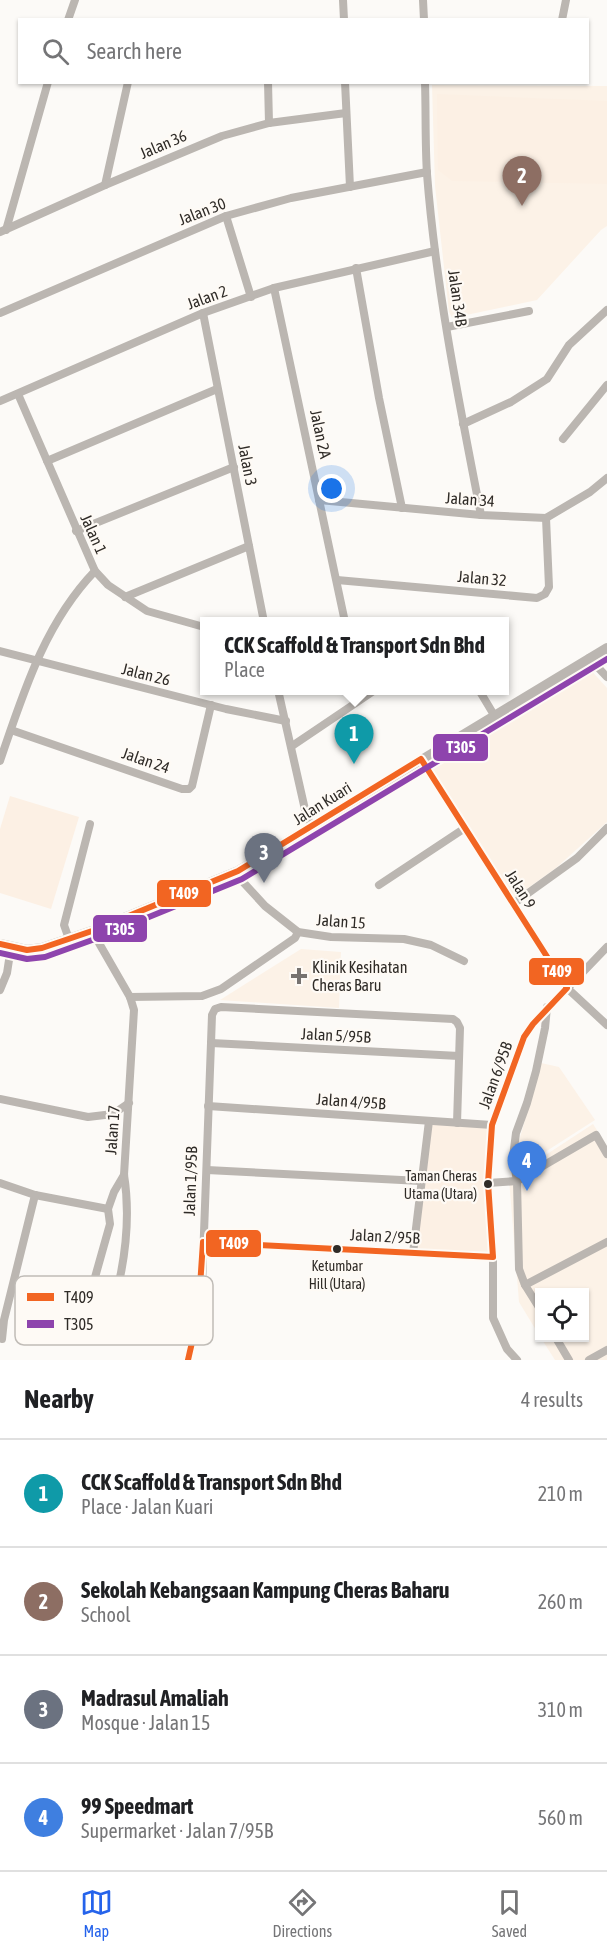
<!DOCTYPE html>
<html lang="en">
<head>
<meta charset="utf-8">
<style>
  :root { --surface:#fff; --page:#f6f6f6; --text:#202124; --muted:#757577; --line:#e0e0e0; --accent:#2563eb }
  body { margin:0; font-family:"Asap Condensed",sans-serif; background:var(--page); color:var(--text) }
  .controls { position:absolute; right:18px; bottom:18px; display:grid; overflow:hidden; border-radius:0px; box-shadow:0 2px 4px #0004 }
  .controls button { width:54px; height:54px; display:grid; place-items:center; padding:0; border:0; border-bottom:2px solid var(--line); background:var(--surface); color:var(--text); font:30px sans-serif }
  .you { position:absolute; left:332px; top:489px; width:21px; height:21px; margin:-15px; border:4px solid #fff; border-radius:50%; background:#1a73e8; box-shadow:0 0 0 9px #1a73e833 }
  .badge { display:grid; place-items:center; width:39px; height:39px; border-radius:50%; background:var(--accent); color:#fff; font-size:20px; font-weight:700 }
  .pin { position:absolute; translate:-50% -50px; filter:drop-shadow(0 2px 3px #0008) }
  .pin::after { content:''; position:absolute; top:32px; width:21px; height:18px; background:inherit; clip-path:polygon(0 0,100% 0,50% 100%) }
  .popup { position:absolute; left:200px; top:617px; width:309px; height:78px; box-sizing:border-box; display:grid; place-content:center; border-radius:0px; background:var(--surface); filter:drop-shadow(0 2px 4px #0005); font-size:20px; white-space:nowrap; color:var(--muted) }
  .popup b { font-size:22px; color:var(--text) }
  .popup::after { content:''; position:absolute; left:50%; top:100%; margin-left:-12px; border:12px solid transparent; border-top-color:var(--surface) }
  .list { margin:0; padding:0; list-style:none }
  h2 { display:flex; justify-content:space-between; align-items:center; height:78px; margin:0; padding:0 24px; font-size:26px }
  h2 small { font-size:20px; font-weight:400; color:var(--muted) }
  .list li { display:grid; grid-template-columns:39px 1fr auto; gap:18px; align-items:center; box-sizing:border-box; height:108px; padding:0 24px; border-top:2px solid var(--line) }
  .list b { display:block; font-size:22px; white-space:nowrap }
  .list p { margin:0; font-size:20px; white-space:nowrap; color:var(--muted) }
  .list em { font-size:20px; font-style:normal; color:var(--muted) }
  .icon { flex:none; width:33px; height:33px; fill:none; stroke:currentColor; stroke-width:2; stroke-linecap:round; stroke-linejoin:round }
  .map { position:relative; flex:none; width:607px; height:1360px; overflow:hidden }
  .search { position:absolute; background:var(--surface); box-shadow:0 2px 4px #0004; left:18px; right:18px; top:18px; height:66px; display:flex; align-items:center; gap:15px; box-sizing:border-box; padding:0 21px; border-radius:0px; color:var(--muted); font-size:22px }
  .sheet { height:510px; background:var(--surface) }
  nav { display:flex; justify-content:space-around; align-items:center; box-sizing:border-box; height:84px; border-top:2px solid var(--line); background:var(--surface); font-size:16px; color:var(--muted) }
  nav a { display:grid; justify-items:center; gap:3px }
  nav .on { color:var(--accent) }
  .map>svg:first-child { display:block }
  .built { fill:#fcf2e7 }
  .green { fill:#fcf0e4 }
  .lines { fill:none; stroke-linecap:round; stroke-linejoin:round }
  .minor { stroke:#bbb6b1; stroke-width:8 }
  .tertiary { stroke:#bbb6b1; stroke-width:10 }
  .bus-1-casing { stroke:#fefaf5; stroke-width:10 }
  .bus-2-casing { stroke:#fefaf5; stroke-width:10 }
  .bus-1 { stroke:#f26522; stroke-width:6 }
  .bus-2 { stroke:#8e44ad; stroke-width:6 }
  .poi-dot { fill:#777370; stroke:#fefaf5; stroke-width:2 }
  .bus-dot { fill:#2f2b27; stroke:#fefaf5; stroke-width:2 }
  .labels { text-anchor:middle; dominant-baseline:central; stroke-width:4.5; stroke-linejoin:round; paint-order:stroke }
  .bus-label { font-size:14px; fill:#2f2b27; stroke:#fefaf5; text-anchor:end }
  .street-label { font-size:16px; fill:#2f2b27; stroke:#fefaf5 }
  .poi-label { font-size:16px; fill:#2f2b27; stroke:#fefaf5; text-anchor:start }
  .key { fill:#fefaf5; stroke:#c0bcb7; stroke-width:1.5 }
  .key-label { font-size:16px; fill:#2f2b27 }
  .line-badge { stroke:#fefaf5; stroke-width:2 }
  .badge-label { font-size:16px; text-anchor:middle; font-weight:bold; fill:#fff }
</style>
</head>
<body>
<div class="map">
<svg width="607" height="1360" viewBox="0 0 607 1360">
  <rect width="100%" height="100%" fill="#fcfaf7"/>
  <!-- built -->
  <g class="built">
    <polygon points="432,85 607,86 607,226 601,230 537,300 452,318 449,312 435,186"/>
    <polygon points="588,667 607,688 607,822 556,868 514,898 427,761"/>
    <polygon points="301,949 341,952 339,1008 220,1000"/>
    <polygon points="541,1063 559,1067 595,1120 520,1168 519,1141"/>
    <polygon points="593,1124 607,1146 607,1360 555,1360 541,1338 584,1338 584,1292 540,1292 539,1335 519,1302 509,1179"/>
  </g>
  <!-- green -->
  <g class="green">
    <polygon points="437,94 607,101 607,184 452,181 438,170"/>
    <polygon points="10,796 79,817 51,909 0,893 0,829"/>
    <polygon points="429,1121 492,1125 488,1183 493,1257 413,1253"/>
  </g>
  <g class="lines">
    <!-- minor -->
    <g class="minor">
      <polyline points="343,0 344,20"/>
      <polyline points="423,0 424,20"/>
      <polyline points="68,20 75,0"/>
      <polyline points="562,20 566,0"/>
      <polyline points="268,82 269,123"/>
      <polyline points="345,82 350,187"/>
      <path d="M425,82C426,113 425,143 427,174C436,289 459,402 481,515"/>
      <polyline points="105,185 128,82"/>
      <polyline points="226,216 251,297"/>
      <polyline points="6,230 48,82"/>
      <polyline points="0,232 105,185 222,136 269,123 346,113"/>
      <polyline points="356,268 379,398 402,508"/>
      <polyline points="274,288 345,622"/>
      <polyline points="0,313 226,216 291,198 427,172"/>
      <polyline points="203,313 264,622"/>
      <polyline points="447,327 529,311"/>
      <polyline points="18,394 95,571 108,585 147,611 204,627"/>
      <polyline points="0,401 203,313 274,288 435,251"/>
      <polyline points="463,424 511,402 547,379 569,345 607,310"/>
      <polyline points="563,439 607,385"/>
      <polyline points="47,461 217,389"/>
      <polyline points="319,500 481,515 546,518 590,492 607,478"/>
      <polyline points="76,531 234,467"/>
      <polyline points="337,580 537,598 545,594 549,587 546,518"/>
      <polyline points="125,597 249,546"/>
      <polyline points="0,651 226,709 286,721"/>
      <polyline points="589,658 607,677"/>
      <polyline points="278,690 306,814 312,828"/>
      <polyline points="479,690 494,715"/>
      <polyline points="11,730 182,789 189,789 192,786 211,705"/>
      <polyline points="292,746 375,690"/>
      <polyline points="421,759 567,988 607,1025"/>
      <path d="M0,761C23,694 44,624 95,571"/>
      <polyline points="238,871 243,882 265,906 298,932 331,937 404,939 431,945 464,961"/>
      <polyline points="379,885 465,828"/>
      <polyline points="513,904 577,858 607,828"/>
      <path d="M92,931L130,997L134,1010L124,1175C133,1231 121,1287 103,1339"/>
      <polyline points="69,939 64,925 90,824"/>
      <polyline points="0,990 7,973 11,947"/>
      <polyline points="130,997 202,996 221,989 295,938 298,932"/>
      <polyline points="211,1043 459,1056"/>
      <polyline points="0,1099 88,1117 113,1114 129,1103"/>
      <polyline points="208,1106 492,1125"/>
      <polyline points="207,1170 421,1181"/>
      <polyline points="0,1183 35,1195 108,1209"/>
      <polyline points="488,1183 517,1181 596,1135 607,1154"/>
      <polyline points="203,1242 493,1257"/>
      <polyline points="413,1253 429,1121"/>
      <polyline points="525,1285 607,1242"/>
      <polyline points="540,1309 525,1285 519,1269 517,1181 513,1157 516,1133 527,1103 536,1071 545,1028 547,1007"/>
      <polyline points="81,1327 110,1224 108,1209 114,1192 124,1175"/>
      <polyline points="556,1338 569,1360"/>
      <polyline points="2,1339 4,1320 35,1195"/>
      <polyline points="188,1360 198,1322 202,1287 211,1043 212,1015 215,1009 221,1007 453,1019 457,1022 460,1028 457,1123"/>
      <polyline points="517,1360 507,1349 493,1318 493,1257 488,1183 492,1125 524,1037 533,1024 607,947"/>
      <polyline points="589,1360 607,1350"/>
    </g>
    <!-- tertiary -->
    <polyline class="tertiary" points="0,944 27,950 42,948 92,931 238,871 607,648"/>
    <defs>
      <polyline id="bus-1" points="0,944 27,950 42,948 92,931 238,871 421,759 567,988 533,1024 524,1037 492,1125 488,1183 493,1257 203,1242 198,1316 188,1360"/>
      <polyline id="bus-2" points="0,953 27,959 45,957 95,939 242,879 607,659"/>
    </defs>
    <!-- bus-1 casing -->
    <use href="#bus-1" class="bus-1-casing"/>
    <!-- bus-2 casing -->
    <use href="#bus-2" class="bus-2-casing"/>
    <!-- bus-1 -->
    <use href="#bus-1" class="bus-1"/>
    <!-- bus-2 -->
    <use href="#bus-2" class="bus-2"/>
  </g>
  <!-- markers -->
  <path class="poi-dot" d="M296 967h6v6h6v6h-6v6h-6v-6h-6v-6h6z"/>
  <g class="bus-dot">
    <circle cx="488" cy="1184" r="5"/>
    <circle cx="337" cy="1249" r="5"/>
  </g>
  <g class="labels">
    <!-- bus labels -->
    <g class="bus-label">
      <text x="477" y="1176">Taman Cheras<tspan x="477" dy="18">Utama (Utara)</tspan></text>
      <text x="337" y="1266" text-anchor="middle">Ketumbar<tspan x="337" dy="18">Hill (Utara)</tspan></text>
    </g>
    <!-- street labels -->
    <g class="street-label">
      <text transform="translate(163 144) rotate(-23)">Jalan 36</text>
      <text transform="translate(202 211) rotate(-21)">Jalan 30</text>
      <text transform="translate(207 297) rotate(-20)">Jalan 2</text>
      <text transform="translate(458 298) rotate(82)">Jalan 34B</text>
      <text transform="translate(321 434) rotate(78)">Jalan 2A</text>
      <text transform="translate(248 465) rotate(79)">Jalan 3</text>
      <text transform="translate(470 499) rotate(4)">Jalan 34</text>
      <text transform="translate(94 534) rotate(66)">Jalan 1</text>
      <text transform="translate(482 578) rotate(5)">Jalan 32</text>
      <text transform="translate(146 674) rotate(14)">Jalan 26</text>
      <text transform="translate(146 760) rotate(19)">Jalan 24</text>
      <text transform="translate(322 803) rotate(-32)">Jalan Kuari</text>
      <text transform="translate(521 889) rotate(58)">Jalan 9</text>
      <text transform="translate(341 921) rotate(4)">Jalan 15</text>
      <text transform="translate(336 1035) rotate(3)">Jalan 5/95B</text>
      <text transform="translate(495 1075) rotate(-70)">Jalan 6/95B</text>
      <text transform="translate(351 1101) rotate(4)">Jalan 4/95B</text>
      <text transform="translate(112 1130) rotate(-86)">Jalan 17</text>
      <text transform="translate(190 1181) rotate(-88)">Jalan 1/95B</text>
      <text transform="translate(385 1236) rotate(3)">Jalan 2/95B</text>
    </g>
    <!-- poi labels -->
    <g class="poi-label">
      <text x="312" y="967">Klinik Kesihatan<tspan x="312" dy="18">Cheras Baru</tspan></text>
    </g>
  </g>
  <!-- legend -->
  <rect x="15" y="1276" width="198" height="69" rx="9" class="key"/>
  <rect x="27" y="1293" width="27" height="8" fill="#f26522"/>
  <rect x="27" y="1320" width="27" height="8" fill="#8e44ad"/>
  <g class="key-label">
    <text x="64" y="1303">T409</text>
    <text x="64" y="1330">T305</text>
  </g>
  <g class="line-badge">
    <rect x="432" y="733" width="57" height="29" rx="6" fill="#8e44ad"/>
    <rect x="156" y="879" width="56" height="29" rx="6" fill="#f26522"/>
    <rect x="92" y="914" width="56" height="29" rx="6" fill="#8e44ad"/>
    <rect x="528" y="957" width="57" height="29" rx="6" fill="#f26522"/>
    <rect x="205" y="1229" width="57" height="29" rx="6" fill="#f26522"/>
  </g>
  <g class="badge-label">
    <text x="461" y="753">T305</text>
    <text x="184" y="899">T409</text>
    <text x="120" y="935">T305</text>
    <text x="557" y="977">T409</text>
    <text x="234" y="1249">T409</text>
  </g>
</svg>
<div class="controls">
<button><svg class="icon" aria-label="locate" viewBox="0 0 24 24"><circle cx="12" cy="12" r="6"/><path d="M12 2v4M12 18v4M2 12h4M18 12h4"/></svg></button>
</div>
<div class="you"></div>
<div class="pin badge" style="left:354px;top:764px;background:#0f9aa8">1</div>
<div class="popup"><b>CCK Scaffold &amp; Transport Sdn Bhd</b>Place</div>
<div class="pin badge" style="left:522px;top:206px;background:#8d6e63">2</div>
<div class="pin badge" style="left:264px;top:883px;background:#6b7280">3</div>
<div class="pin badge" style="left:527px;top:1191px;background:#3f7fe0">4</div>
<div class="search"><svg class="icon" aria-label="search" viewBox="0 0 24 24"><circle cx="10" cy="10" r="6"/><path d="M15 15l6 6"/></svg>Search here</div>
</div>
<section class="sheet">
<h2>Nearby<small>4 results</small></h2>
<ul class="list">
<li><span class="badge" style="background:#0f9aa8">1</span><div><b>CCK Scaffold &amp; Transport Sdn Bhd</b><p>Place · Jalan Kuari</p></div><em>210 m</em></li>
<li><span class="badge" style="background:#8d6e63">2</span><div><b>Sekolah Kebangsaan Kampung Cheras Baharu</b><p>School</p></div><em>260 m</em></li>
<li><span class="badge" style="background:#6b7280">3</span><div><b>Madrasul Amaliah</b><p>Mosque · Jalan 15</p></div><em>310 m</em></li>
<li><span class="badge" style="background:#3f7fe0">4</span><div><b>99 Speedmart</b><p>Supermarket · Jalan 7/95B</p></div><em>560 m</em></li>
</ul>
</section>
<nav>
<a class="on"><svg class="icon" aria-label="map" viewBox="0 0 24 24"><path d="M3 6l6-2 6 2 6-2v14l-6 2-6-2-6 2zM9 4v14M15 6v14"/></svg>Map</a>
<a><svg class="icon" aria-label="directions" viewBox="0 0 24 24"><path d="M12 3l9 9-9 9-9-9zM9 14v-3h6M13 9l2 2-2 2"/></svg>Directions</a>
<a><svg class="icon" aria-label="saved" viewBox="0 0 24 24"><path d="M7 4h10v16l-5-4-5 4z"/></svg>Saved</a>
</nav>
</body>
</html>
